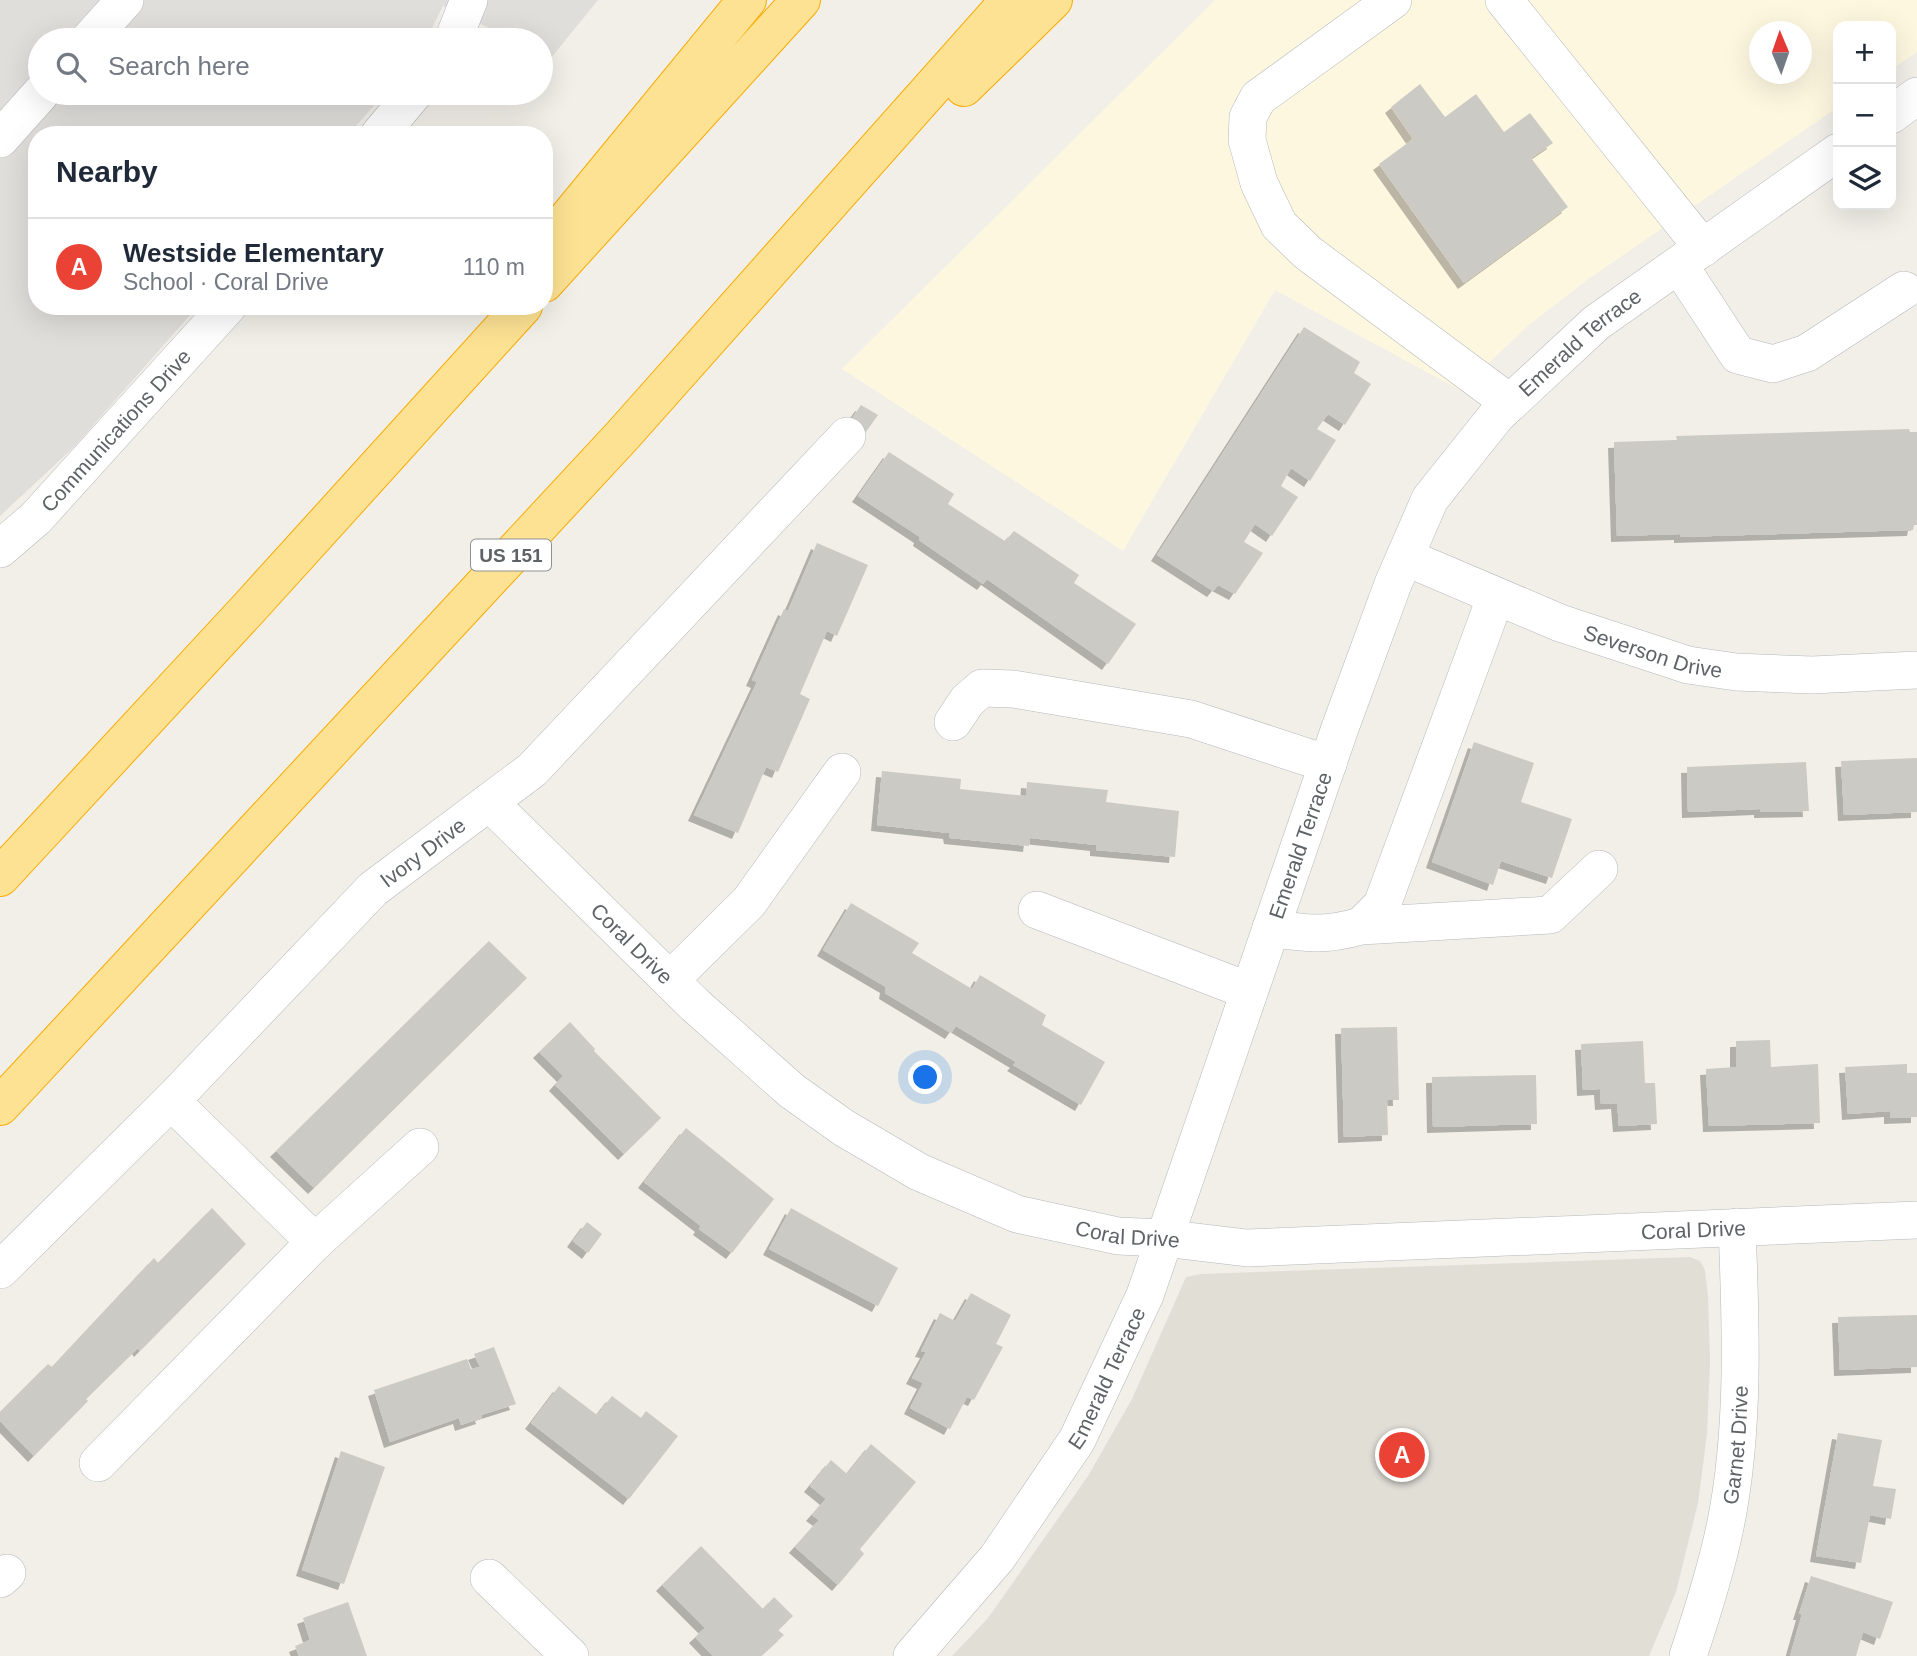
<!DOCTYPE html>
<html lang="en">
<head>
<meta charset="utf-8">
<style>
  :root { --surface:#fff; --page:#f6f6f7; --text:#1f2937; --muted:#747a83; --line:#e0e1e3; --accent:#ea4335 }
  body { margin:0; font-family:Arial,sans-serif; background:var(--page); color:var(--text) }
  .controls { position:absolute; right:21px; top:21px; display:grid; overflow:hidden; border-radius:14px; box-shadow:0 7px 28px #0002 }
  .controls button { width:63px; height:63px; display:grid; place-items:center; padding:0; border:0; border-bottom:2px solid var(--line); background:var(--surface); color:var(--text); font:35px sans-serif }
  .compass { position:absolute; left:1749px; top:21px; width:63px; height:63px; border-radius:50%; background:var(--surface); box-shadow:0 7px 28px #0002; rotate:358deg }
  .you { position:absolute; left:926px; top:1078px; width:24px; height:24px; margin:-18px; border:5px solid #fff; border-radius:50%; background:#1a73e8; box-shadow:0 0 0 10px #1a73e833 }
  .badge { display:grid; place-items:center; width:46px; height:46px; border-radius:50%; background:var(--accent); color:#fff; font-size:23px; font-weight:700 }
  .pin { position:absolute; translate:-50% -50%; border:4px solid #fff; box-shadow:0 2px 7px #0006 }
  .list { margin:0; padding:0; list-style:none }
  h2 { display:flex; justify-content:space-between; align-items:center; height:91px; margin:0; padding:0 28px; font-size:30px }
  h2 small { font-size:23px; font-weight:400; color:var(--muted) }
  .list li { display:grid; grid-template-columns:46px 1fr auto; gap:21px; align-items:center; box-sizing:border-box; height:98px; padding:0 28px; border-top:2px solid var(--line) }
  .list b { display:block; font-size:26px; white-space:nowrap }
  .list p { margin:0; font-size:23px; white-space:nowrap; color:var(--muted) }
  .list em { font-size:23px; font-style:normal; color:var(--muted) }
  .icon { flex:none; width:38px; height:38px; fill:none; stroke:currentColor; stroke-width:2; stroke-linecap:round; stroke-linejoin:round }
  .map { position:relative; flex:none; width:1917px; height:1656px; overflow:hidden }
  .search { position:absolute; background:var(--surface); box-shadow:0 7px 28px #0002; left:28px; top:28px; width:525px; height:77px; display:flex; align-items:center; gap:18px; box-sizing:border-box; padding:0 24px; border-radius:38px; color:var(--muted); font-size:26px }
  .panel { position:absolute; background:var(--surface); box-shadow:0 7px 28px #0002; left:28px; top:126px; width:525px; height:189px; border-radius:28px }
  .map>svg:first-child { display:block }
  .commercial { fill:#fef7e0; fill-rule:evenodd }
  .industrial { fill:#e0deda }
  .education { fill:#e1ded6 }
  .building { fill:#cccac5; filter:url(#shadow) }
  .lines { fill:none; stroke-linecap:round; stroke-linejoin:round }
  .minor-casing { stroke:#b5b8bc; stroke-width:38 }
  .highway-casing { stroke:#f9ab00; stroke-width:40 }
  .minor { stroke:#fff; stroke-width:37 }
  .highway { stroke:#fde293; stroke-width:38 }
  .labels { text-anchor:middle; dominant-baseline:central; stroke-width:5; stroke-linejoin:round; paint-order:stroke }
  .shield { fill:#fff; stroke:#8f9295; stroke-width:2 }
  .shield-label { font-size:19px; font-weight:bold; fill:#5f6368 }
  .street-label { font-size:21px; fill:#5f6368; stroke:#fff }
</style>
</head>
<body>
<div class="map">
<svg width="1917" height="1656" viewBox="0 0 1917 1656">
  <defs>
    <filter id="shadow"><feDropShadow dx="-6" dy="6" stdDeviation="0" flood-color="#0004"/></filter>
  </defs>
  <rect width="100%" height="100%" fill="#f1efe8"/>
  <!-- commercial -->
  <path class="commercial" d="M1215,0H1917V52L1891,70V26H1838V107L1587,280L1529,325L1460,390L1275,290L1123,551L842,369ZM1759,32H1801V74H1759Z"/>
  <!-- industrial -->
  <polygon class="industrial" points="0,0 598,0 551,58 541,53 541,40 514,40 443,6 426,40 40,40 40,93 385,93 348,135 37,135 37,306 198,306 75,446 0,516"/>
  <!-- education -->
  <polygon class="education" points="1690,1257 1700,1261 1705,1270 1708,1296 1710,1361 1707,1434 1698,1503 1676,1592 1649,1656 952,1656 988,1618 1088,1476 1132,1399 1186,1277 1201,1274"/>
  <!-- building -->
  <g class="building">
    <polygon points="1420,84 1445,117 1476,94 1504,132 1530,113 1553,143 1531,158 1568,207 1464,283 1379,164 1413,139 1391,107"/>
    <polygon points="1304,327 1360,362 1354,373 1371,384 1345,425 1328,414 1317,429 1336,440 1310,481 1291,468 1281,486 1298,497 1272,536 1255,524 1244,542 1263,553 1235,594 1218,585 1213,591 1157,555"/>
    <polygon points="861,405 878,415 863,436 848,424"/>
    <polygon points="1909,429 1910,432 1917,432 1917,525 1914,525 1913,530 1680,537 1680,534 1617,536 1614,442 1677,440 1676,436"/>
    <polygon points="889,452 954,494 948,504 1005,541 1014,531 1079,575 1074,583 1136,624 1108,664 987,579 983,584 919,540 920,537 858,496"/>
    <polygon points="817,543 868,565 837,636 827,631 800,694 810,699 778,772 766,767 738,833 694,815 757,682 752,680 784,609 788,611"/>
    <polygon points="1474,742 1534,763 1521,802 1572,819 1552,878 1501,861 1493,885 1432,862"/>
    <polygon points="1917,758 1917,812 1844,815 1841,761"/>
    <polygon points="1806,762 1809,811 1760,812 1760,809 1688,812 1687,767"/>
    <polygon points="882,771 961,779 960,789 1026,796 1027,782 1108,790 1106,802 1179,811 1175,857 1096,850 1096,845 1030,838 1029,846 950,838 949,833 877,825"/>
    <polygon points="851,903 919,943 912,953 972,989 980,975 1046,1015 1042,1025 1105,1062 1081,1105 1013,1065 1016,1062 956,1026 951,1033 885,993 886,987 823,950"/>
    <polygon points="489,941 527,978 314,1188 276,1151"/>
    <polygon points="570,1022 595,1049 594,1051 661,1118 624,1154 555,1085 563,1076 539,1052"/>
    <polygon points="1397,1027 1399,1100 1387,1100 1388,1135 1344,1137 1341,1028"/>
    <polygon points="1770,1040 1771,1067 1818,1064 1820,1123 1709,1126 1706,1069 1736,1067 1736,1041"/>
    <polygon points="1643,1041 1645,1083 1655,1083 1657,1124 1619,1126 1617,1103 1601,1104 1600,1089 1583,1090 1581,1044"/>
    <polygon points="1907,1064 1907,1073 1917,1073 1917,1117 1890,1118 1890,1111 1848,1114 1845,1067"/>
    <polygon points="1536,1075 1537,1124 1433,1127 1432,1077"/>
    <polygon points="686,1128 774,1199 732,1253 699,1229 701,1226 644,1182"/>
    <polygon points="212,1208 246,1244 140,1351 138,1348 86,1399 88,1401 34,1456 0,1421 0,1412 48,1364 52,1367 154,1258 158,1263"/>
    <polygon points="791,1208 898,1268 878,1306 769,1249"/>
    <polygon points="587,1222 602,1234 588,1253 573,1241"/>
    <polygon points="971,1293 1011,1315 996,1344 1003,1347 974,1400 967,1397 950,1429 910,1408 923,1383 912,1378 926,1352 921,1351 940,1313 955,1321"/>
    <polygon points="1917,1315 1917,1367 1840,1370 1838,1317"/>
    <polygon points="494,1347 516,1404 481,1415 482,1418 461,1425 459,1418 390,1442 374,1390 467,1359 471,1369 480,1367 474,1354"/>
    <polygon points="559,1386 597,1415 612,1396 641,1418 646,1411 678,1436 629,1499 531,1423"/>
    <polygon points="1838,1433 1882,1440 1873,1486 1896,1489 1891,1519 1870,1515 1861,1563 1816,1556"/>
    <polygon points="871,1444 916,1482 860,1549 864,1554 838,1585 795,1547 819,1520 812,1515 826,1499 810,1486 831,1460 847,1474"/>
    <polygon points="341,1451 385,1467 344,1584 302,1570"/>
    <polygon points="701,1546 763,1609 774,1597 793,1616 778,1630 784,1635 761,1656 713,1656 695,1637 705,1628 662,1585"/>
    <polygon points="1811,1576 1893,1602 1880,1639 1863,1632 1856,1656 1790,1656 1802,1614 1799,1614"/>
    <polygon points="348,1602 367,1656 299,1656 295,1646 310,1640 303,1618"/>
  </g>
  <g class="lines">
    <defs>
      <g id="minor">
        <polyline points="1393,0 1258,98 1248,117 1247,140 1259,183 1279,225 1308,253 1510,403"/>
        <polyline points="1504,0 1703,248"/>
        <polyline points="89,40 125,0"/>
        <polyline points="453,40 469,0"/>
        <polyline points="1891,115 1917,96"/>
        <polyline points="379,135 414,93"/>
        <polyline points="0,139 41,93"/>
        <polyline points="1679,265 1738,355 1773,364 1807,353 1904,290"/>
        <path id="s1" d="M0,549L36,518L228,306"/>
        <path id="s2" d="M1405,557L1560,623L1688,665L1736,672L1812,675L1917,670"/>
        <polyline points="953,722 967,701 982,688 1013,689 1191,719 1328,764"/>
        <path id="s3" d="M489,802L695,1005L792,1091L844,1128L919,1172L1017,1214L1118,1236L1163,1238L1247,1248L1917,1220"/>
        <polyline points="1037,910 1249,991"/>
        <polyline points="1361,926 1382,905 1496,596"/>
        <path d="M1271,928C1306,934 1326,936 1361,926L1550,915L1599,869"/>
        <polyline points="670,980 749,902 842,772"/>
        <polyline points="171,1101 315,1242 420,1147"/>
        <path id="s4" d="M0,1270L171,1101L373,889L532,770L847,436"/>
        <polyline points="98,1463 315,1242"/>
        <polyline points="489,1578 570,1656"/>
        <polyline points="0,1579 7,1573"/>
        <path id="s5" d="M912,1656L997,1558L1077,1440L1145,1295L1340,728L1393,584L1430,499L1497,415L1596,323L1838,152"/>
        <path id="s6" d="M1688,1656C1702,1614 1716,1571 1725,1527C1745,1431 1741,1325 1737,1227"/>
      </g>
      <g id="highway">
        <polyline points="964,87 1053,0"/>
        <polyline points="555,234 747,0"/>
        <polyline points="544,283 801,0"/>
        <polyline points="0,877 250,607 523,306"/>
        <polyline points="0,1106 622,436 1010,0"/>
      </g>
    </defs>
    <!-- minor casing -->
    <use href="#minor" class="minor-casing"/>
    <!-- highway casing -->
    <use href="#highway" class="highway-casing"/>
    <!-- minor -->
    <use href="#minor" class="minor"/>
    <!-- highway -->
    <use href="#highway" class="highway"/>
  </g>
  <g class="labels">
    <!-- shield labels -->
    <rect class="shield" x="471" y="539.5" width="80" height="31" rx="5"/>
    <g class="shield-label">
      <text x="511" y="555">US 151</text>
    </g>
    <!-- street labels -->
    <g class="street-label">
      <text stroke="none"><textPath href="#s5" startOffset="1496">Emerald Terrace</textPath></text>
      <text stroke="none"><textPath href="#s1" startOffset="166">Communications Drive</textPath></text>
      <text stroke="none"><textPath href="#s2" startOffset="266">Severson Drive</textPath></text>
      <text stroke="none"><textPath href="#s5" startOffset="908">Emerald Terrace</textPath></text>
      <text stroke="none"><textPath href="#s4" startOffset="595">Ivory Drive</textPath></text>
      <text stroke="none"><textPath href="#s3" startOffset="201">Coral Drive</textPath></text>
      <text stroke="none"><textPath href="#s3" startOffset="1356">Coral Drive</textPath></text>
      <text stroke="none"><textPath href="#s3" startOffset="789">Coral Drive</textPath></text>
      <text stroke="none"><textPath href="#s5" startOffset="341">Emerald Terrace</textPath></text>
      <text stroke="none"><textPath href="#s6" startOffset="217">Garnet Drive</textPath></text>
    </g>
  </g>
</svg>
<div class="controls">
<button>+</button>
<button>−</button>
<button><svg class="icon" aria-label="layers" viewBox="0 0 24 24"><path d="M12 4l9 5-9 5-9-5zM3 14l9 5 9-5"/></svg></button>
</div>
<svg class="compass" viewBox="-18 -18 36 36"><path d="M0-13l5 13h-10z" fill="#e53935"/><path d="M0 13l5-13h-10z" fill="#747a83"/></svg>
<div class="you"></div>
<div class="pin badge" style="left:1402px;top:1455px">A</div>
<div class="search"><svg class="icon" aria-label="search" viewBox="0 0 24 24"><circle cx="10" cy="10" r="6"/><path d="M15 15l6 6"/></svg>Search here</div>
<section class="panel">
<h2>Nearby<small></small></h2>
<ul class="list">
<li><span class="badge">A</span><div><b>Westside Elementary</b><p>School · Coral Drive</p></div><em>110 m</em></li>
</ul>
</section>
</div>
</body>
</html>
